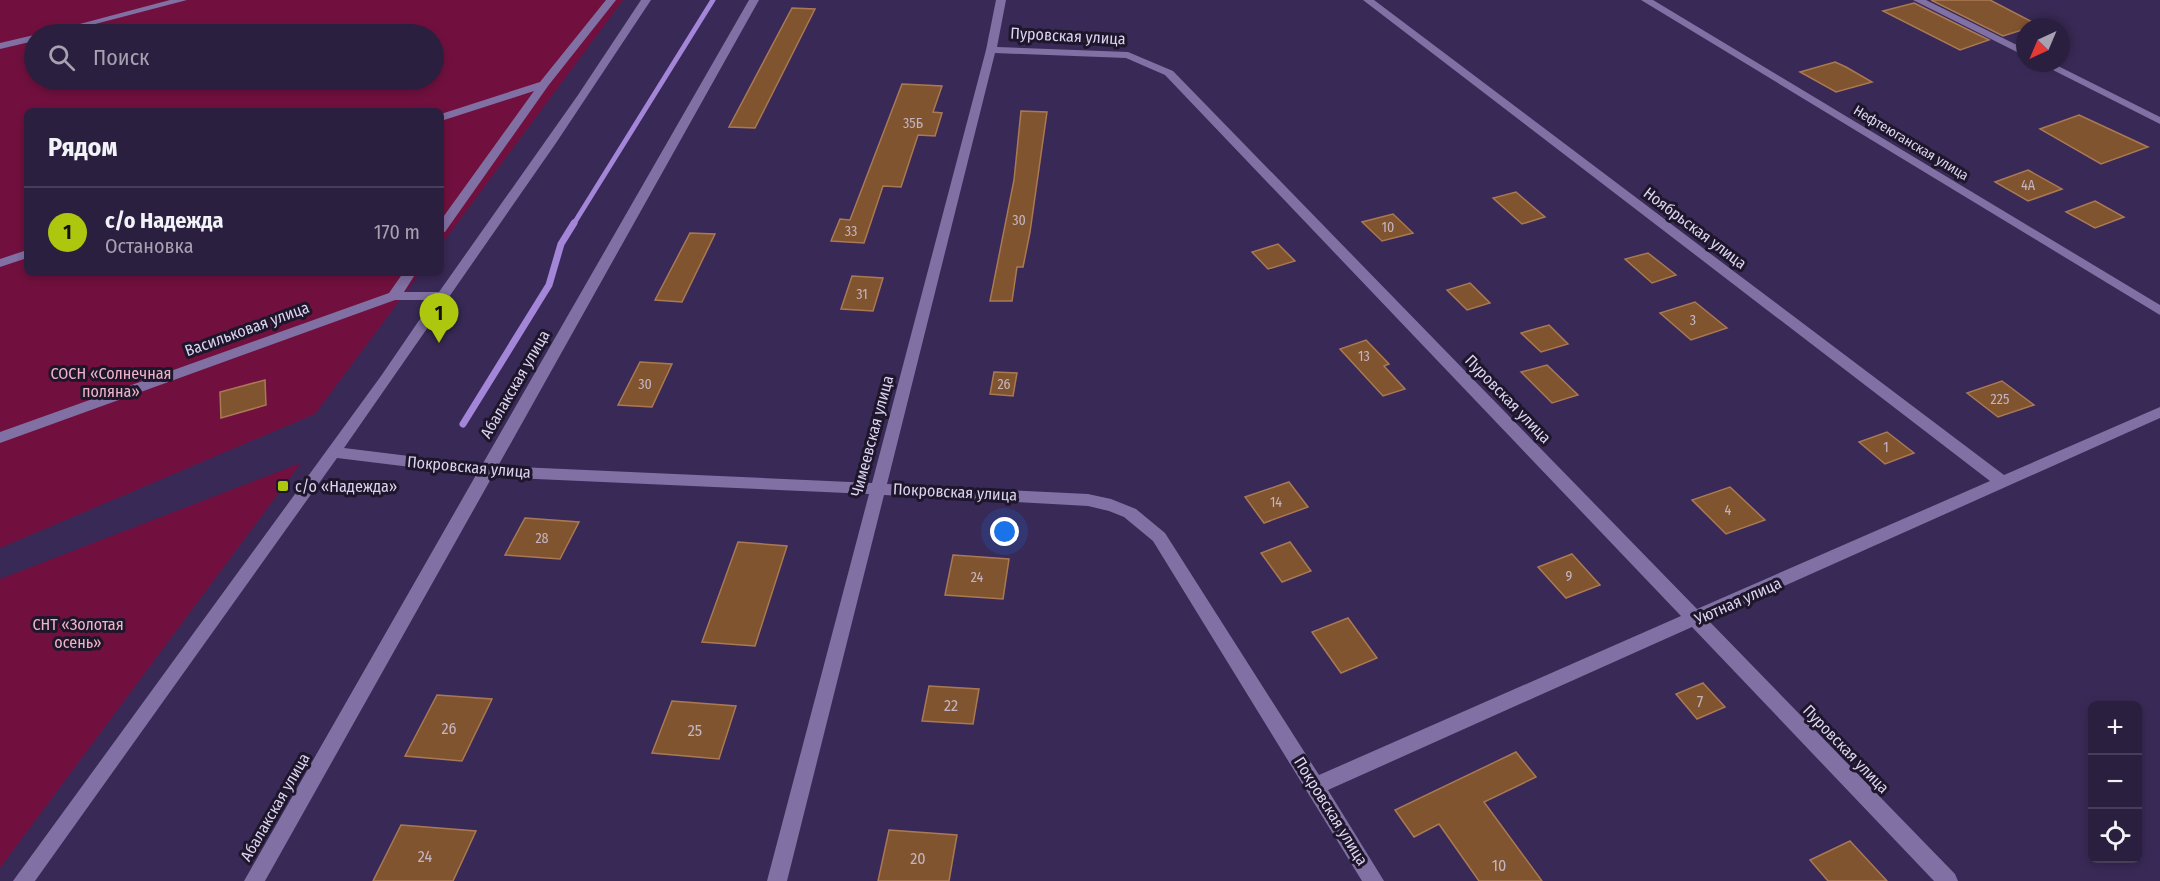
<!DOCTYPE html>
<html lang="ru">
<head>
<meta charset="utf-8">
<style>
  :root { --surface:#2b1f40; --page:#372c4b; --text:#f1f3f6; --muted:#a6a2b1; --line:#473d59; --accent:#adc60e }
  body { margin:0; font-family:"Fira Sans Condensed",sans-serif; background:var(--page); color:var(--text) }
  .controls { position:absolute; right:18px; bottom:18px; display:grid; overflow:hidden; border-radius:9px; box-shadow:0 3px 9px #0003 }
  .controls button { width:54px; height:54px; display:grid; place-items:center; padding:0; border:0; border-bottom:2px solid var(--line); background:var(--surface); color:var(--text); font:30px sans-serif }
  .compass { position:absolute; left:2016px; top:18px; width:54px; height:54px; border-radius:50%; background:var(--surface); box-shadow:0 3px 9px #0003; rotate:224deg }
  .you { position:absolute; left:1005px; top:532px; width:21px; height:21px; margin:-15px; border:4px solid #fff; border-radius:50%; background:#1a73e8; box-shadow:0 0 0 9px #1a73e833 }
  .badge { display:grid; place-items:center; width:39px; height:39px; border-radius:50%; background:var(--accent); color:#111; font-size:20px; font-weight:700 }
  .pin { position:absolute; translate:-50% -50px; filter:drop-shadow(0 2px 3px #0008) }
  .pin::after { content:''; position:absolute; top:32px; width:21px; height:18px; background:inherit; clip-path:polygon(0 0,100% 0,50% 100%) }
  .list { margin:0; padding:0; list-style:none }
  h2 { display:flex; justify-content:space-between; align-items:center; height:78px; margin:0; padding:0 24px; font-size:26px }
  h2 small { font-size:20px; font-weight:400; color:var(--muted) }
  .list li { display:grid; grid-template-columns:39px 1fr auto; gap:18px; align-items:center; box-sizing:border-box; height:90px; padding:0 24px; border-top:2px solid var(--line) }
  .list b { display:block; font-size:22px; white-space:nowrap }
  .list p { margin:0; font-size:20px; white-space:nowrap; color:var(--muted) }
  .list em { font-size:20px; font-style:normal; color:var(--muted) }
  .icon { flex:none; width:33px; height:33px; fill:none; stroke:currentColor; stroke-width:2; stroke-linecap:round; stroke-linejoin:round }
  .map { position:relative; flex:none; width:2160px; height:881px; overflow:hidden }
  .search { position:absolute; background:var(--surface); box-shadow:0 3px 9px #0003; left:24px; top:24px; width:420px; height:66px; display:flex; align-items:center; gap:15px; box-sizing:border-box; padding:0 21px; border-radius:33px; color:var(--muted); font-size:22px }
  .panel { position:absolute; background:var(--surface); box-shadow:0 3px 9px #0003; left:24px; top:108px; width:420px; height:168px; border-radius:9px }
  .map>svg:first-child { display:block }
  .green { fill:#71103e; fill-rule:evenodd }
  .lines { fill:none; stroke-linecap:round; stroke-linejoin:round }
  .stream-far1 { stroke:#a486d9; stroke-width:5 }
  .stream { stroke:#a486d9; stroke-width:7 }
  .building { fill:#80542f; stroke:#a97954; stroke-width:1.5 }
  .minor { fill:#8070a3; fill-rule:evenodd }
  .poi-dot { fill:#adc60e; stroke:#1e172b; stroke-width:2 }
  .labels { text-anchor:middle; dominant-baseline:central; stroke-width:6; stroke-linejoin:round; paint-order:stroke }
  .number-label { font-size:14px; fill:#c4b3c0 }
  .far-street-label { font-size:14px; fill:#dbd3f0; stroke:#1e172b }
  .street-label { font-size:16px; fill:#dbd3f0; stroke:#1e172b }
  .park-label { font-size:16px; fill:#f0b2c6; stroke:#1e172b }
  .poi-label { font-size:16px; fill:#dbd3f0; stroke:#1e172b; text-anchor:start }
  .near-number-label { font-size:16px; fill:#c4b3c0 }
</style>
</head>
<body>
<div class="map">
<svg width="2160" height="881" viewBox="0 0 2160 881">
  <rect width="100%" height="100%" fill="#392956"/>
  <!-- green -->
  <g class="green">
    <path d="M0,0H623L441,245V111H27V273H420L315,414L0,548ZM34,34H434V80H34Z"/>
    <polygon points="301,463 0,868 0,579"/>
  </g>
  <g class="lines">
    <!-- stream-far1 -->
    <polyline class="stream-far1" points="573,225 713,0"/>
    <!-- stream -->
    <polyline class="stream" points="463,424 549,285 561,244 574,223"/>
  </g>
  <!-- building -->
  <g class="building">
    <polygon points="1931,0 1990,0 2038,25 2003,36"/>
    <polygon points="1914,3 1989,40 1960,50 1883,11"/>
    <polygon points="792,8 815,9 755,128 729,127"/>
    <polygon points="1835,62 1846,67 1872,82 1836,92 1800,72"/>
    <polygon points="902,84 942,86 933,112 942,113 935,136 918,135 901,187 883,186 864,243 831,241 840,219 850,220"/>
    <polygon points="1021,111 1047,112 1030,232 1023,267 1017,267 1012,301 990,301 1014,180"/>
    <polygon points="2079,115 2148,147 2101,164 2040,129"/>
    <polygon points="2028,170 2062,189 2028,201 1995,182"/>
    <polygon points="1516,192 1545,217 1522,224 1493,198"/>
    <polygon points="2095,201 2124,217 2095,228 2066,212"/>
    <polygon points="1393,214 1413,233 1382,241 1362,222"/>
    <polygon points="690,233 715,234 682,302 655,300"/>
    <polygon points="1278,244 1295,261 1268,269 1252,252"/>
    <polygon points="1648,253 1676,275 1652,283 1625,259"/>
    <polygon points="852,276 883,278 873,311 841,309"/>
    <polygon points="1470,283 1490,303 1467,310 1447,290"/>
    <polygon points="1695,302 1727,328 1691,340 1660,313"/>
    <polygon points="1549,325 1568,344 1541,352 1521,333"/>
    <polygon points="1366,340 1389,364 1384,366 1405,389 1383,396 1340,349"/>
    <polygon points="640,362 672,364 652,407 618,405"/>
    <polygon points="1547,365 1578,395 1552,403 1521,372"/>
    <polygon points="994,372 1017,373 1013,396 990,394"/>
    <polygon points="265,380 266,405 221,418 220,392"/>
    <polygon points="2002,381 2034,405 1998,417 1967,393"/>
    <polygon points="1887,432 1914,453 1885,464 1859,442"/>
    <polygon points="1289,482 1308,507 1264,523 1245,497"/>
    <polygon points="1730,487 1765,520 1726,534 1692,500"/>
    <polygon points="525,518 579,522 560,559 505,555"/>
    <polygon points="738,542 787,546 755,646 702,642"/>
    <polygon points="1290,542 1311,571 1282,582 1261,553"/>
    <polygon points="1572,554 1600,585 1566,598 1538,567"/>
    <polygon points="953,555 1009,559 1003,599 945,595"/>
    <polygon points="1348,618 1377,658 1341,673 1312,632"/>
    <polygon points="1703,683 1725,707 1697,719 1676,694"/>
    <polygon points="929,686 979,689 973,724 922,721"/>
    <polygon points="437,695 492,699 462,761 405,756"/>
    <polygon points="672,701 736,706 719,759 652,753"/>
    <polygon points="1516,752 1536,777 1484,802 1542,881 1479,881 1439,824 1414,837 1395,810"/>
    <polygon points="401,825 476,831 453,881 373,881"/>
    <polygon points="889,830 957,835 949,881 878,881"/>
    <polygon points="1850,841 1887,881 1828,881 1810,860"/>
  </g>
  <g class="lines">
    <!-- minor -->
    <g class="minor">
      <polygon points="170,0 187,0 57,34 42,34"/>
      <polygon points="606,0 616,0 548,86 445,232 441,233 441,220 534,91 441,121 441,114 540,82"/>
      <path d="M641,0H651L556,143L344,448L482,465L749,0H759L498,466L872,483L986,50L996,0H1006L997,47L1128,52L1173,71L1697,609L1990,481L1363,0H1374L2004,475L2160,407V418L1708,620L1955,874L1958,881H1934L1692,627L1328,790L1384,881H1362L1153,541L1124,517L1109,511L1088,506L884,495L787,881H767L869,494L492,477L265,881H244L476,475L337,458L35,881H13L381,376L433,300H395L0,443V432L389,293L403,273H416L404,292H439L578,95ZM995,53L1126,58L1165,75L1681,616L1319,775L1165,533L1136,509L1111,499L1088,494L887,484Z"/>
      <polygon points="1641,0 1653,0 2160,305 2160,315"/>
      <polygon points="1913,0 1926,0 2025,49 2025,56"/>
      <polygon points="34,35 34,41 0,49 0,43"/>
      <polygon points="2039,63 2052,63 2160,117 2160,124"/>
      <polygon points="27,250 27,258 0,267 0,259"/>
    </g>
  </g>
  <!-- markers -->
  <rect class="poi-dot" x="277" y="480" width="12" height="12" rx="3"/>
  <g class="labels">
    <!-- number labels -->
    <g class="number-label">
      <text x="913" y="123">35Б</text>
      <text x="2028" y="185">4А</text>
      <text x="1019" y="220">30</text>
      <text x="1388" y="227">10</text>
      <text x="851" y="231">33</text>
      <text x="862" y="294">31</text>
      <text x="1693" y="320">3</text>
      <text x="1364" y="356">13</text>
      <text x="645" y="384">30</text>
      <text x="1004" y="384">26</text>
      <text x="2000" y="399">225</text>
      <text x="1886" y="447">1</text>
      <text x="1276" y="502">14</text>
      <text x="1728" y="510">4</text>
      <text x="542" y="538">28</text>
      <text x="1569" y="576">9</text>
      <text x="977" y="577">24</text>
    </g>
    <!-- far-street labels -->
    <g class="far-street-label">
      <text transform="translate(1911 143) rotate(31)">Нефтеюганская улица</text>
    </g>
    <!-- street labels -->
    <g class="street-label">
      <text transform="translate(1068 36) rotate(3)">Пуровская улица</text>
      <text transform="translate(1695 228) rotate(37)">Ноябрьская улица</text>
      <text transform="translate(247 329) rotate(-20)">Васильковая улица</text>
      <text transform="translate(515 384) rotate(-60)">Абалакская улица</text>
      <text transform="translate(1508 399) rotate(46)">Пуровская улица</text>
      <text transform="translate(872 436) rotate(-75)">Чимеевская улица</text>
      <text transform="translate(469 467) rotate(5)">Покровская улица</text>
      <text transform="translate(955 492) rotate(3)">Покровская улица</text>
      <text transform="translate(1738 601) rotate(-24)">Уютная улица</text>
      <text transform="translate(1846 749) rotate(46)">Пуровская улица</text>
      <text transform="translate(275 807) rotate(-60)">Абалакская улица</text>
      <text transform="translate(1331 811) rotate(58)">Покровская улица</text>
    </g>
    <!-- park labels -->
    <g class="park-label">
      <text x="111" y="373">СОСН «Солнечная<tspan x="111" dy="18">поляна»</tspan></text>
      <text x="78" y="624">СНТ «Золотая<tspan x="78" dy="18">осень»</tspan></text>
    </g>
    <!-- poi labels -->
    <g class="poi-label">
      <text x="295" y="486">с/о «Надежда»</text>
    </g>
    <!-- near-number labels -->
    <g class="near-number-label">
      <text x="1700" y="701">7</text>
      <text x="951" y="705">22</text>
      <text x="449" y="728">26</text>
      <text x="695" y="730">25</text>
      <text x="425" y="856">24</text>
      <text x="918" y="858">20</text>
      <text x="1499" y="865">10</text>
    </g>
  </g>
</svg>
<div class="controls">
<button>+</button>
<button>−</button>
<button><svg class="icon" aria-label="locate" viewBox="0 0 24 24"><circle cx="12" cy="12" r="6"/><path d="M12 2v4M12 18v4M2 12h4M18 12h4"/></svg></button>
</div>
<svg class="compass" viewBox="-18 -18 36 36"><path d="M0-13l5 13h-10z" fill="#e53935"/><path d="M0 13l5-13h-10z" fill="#a6a2b1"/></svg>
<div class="you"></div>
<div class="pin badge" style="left:439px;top:343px">1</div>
<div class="search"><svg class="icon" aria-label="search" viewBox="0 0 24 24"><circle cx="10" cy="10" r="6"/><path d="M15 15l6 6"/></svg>Поиск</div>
<section class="panel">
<h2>Рядом<small></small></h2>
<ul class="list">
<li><span class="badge">1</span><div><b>с/о Надежда</b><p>Остановка</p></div><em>170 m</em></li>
</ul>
</section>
</div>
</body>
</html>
